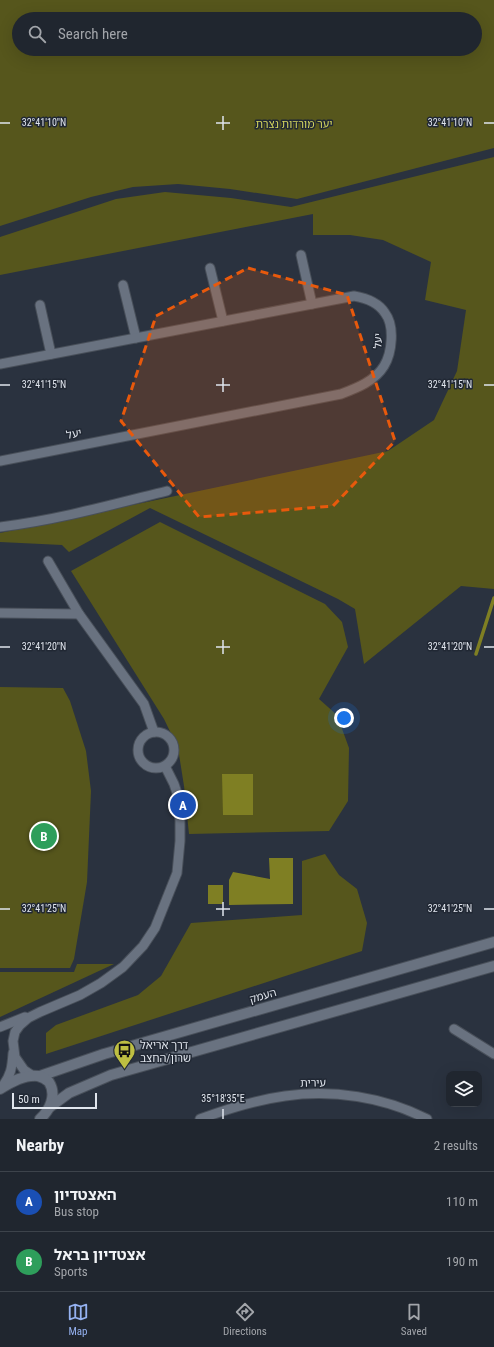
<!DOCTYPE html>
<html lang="en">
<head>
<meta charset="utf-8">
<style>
  :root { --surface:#20262f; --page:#2d323b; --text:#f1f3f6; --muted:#a2a5aa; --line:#3d434b; --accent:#95b2f1 }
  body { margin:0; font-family:"Roboto Condensed","Noto Sans Hebrew",sans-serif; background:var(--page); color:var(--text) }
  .controls { position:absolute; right:12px; bottom:12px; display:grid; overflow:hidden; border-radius:8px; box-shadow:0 4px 16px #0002 }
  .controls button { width:36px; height:36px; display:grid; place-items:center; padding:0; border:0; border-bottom:1px solid var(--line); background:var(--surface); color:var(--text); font:20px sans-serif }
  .scale { position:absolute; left:12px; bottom:10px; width:85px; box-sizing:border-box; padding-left:4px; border:2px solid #e0e5ed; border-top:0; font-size:11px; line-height:14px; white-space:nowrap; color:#e0e5ed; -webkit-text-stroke:3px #212834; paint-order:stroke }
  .you { position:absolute; left:344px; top:718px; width:14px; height:14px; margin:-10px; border:3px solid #fff; border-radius:50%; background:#1a73e8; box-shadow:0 0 0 6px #1a73e833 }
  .badge { display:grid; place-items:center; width:26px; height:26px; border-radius:50%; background:var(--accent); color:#fff; font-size:13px; font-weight:700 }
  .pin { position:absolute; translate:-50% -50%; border:2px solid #fff; box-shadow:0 1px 4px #0006 }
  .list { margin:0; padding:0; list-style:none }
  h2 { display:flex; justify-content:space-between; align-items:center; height:52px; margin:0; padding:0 16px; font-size:17px }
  h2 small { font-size:13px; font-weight:400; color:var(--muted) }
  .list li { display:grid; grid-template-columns:26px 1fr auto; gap:12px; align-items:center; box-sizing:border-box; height:60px; padding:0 16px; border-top:1px solid var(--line) }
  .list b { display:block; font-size:15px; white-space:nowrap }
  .list p { margin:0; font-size:13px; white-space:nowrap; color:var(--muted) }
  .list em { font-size:13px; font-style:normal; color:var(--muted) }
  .icon { flex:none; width:22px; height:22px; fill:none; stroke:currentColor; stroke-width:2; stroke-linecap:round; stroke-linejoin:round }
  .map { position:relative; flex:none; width:494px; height:1119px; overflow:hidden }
  .search { position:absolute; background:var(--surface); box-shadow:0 4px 16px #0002; left:12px; right:12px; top:12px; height:44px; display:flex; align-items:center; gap:10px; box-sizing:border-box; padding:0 14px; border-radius:22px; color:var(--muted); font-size:15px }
  .sheet { height:172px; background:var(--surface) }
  nav { display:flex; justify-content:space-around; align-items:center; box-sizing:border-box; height:56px; border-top:1px solid var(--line); background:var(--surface); font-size:11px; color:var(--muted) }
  nav a { display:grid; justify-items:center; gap:2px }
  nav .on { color:var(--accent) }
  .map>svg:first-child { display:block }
  .green { fill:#56561c; fill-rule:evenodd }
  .water { fill:#7f7f23 }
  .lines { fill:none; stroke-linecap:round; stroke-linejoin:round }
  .stream { stroke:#7f7f23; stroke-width:3.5 }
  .minor-casing { stroke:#484f59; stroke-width:11 }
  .secondary-casing { stroke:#484f59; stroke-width:12 }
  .minor { stroke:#697280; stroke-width:9 }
  .secondary { stroke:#697280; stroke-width:10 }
  .marked { fill:#e8590c; fill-opacity:0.2; stroke:#e8590c; stroke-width:3; stroke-dasharray:8 5; stroke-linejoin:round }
  .ticks { fill:none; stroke:#e0e5ed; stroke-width:1.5 }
  .labels { text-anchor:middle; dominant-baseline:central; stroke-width:3; stroke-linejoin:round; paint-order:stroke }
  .park-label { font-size:11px; fill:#d4d55d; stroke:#212834 }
  .street-label { font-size:11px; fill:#e0e5ed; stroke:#212834 }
  .poi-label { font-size:11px; fill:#e0e5ed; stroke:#212834; text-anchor:start }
  .ticks-label { font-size:10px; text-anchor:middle; fill:#e0e5ed; stroke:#212834; stroke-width:3; stroke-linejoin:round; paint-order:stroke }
</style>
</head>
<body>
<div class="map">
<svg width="494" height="1119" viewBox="0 0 494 1119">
  <rect width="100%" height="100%" fill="#2a323f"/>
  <!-- green -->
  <g class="green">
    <path d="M0,0H494V148L297,199L230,189L178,184L133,187L91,197L0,226ZM19,19H475V49H19Z"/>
    <polygon points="494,157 494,589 461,586 364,664 355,609 338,599 150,508 69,552 62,545 0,542 0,533 388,451 434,420 457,371 466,310 425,300 431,262 383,240 350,235 313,235 313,214 0,275 0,237 116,199 165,192 231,198 291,207"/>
    <polygon points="160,522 325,604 342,622 348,647 319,699 337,715 349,748 348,801 329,831 189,834 184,786 178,748 164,719 71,571"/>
    <polygon points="0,687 63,688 70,701 86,751 91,791 87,882 74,959 70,968 0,968"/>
    <polygon points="325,854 339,875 357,889 367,923 362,951 46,1054 46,1033 56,1025 138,995 161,976 191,923 302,915 302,861"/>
    <polygon points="77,964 114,964 0,1017 0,972 74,972"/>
  </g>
  <!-- water -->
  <g class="water">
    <polygon points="222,774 253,774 253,815 223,815"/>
    <polygon points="269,858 293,858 293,904 229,905 229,880 233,872 270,879"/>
    <rect x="208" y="885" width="15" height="19"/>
  </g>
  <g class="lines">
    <!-- stream -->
    <polyline class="stream" points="476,654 494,598"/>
    <defs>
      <g id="minor">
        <polyline points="301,255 312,304"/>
        <polyline points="210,268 223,321"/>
        <polyline points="123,285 136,338"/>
        <polyline points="40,305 51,354"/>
        <path d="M0,364L354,296C366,298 378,302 385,313C395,326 392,353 384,366C375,381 357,388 341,394L0,461"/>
        <path d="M0,527C57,520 111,505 167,491"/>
        <polyline points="48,561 79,614 144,704 154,732"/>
        <polyline points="0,613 79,614"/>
        <circle cx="156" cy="750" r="18"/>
        <polyline points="0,1027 25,1017"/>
        <polyline points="454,1029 494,1054"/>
        <polyline points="33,1076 24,1070 15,1057 13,1041 15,1032 20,1025 28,1018 40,1012 80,995 101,983 123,967 143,946 155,928 177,873 180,841 180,821 177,793 174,784 165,766"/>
        <path d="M2,1087C11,1075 12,1068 13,1053"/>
        <path d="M200,1119C227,1109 256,1100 285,1096C332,1089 384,1097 427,1119"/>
      </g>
      <g id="secondary">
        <polyline points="40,1076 104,1054 494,942"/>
        <path d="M0,1089C11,1082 25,1074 38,1076C43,1077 46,1079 49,1082C57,1095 50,1110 40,1119"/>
        <polyline points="50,1107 69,1093 111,1075 494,966"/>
      </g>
    </defs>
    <!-- minor casing -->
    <use href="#minor" class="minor-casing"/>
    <!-- secondary casing -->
    <use href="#secondary" class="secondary-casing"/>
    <!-- minor -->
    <use href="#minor" class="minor"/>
    <!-- secondary -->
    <use href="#secondary" class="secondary"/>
  </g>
  <!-- marked area -->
  <path class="marked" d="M248,268L347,295L395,441L333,506L199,517L121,421L156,316Z"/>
  <!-- ticks -->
  <path class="ticks" d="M223,116V130M0,123H10M216,123H230M484,123H494M223,378V392M0,385H10M216,385H230M484,385H494M223,640V654M0,647H10M216,647H230M484,647H494M223,902V916M0,909H10M216,909H230M484,909H494M223,1109V1119"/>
  <!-- icons -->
  <defs>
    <symbol id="bus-pin" viewBox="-11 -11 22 30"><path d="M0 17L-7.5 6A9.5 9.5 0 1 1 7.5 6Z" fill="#bebf42" stroke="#212834"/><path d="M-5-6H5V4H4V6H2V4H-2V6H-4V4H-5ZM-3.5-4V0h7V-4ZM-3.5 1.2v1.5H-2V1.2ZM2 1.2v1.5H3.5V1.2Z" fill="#111"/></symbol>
  </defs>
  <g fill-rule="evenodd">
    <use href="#bus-pin" x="112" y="1038" width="25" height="34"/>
  </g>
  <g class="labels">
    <!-- park labels -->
    <g class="park-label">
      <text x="294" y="124">יער מורדות נצרת</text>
    </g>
    <!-- street labels -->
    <g class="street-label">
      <text transform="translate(378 341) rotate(-88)">יעל</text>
      <text transform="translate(74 434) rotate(-11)">יעל</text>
      <text transform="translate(263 996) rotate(-16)">העמק</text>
      <text transform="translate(313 1083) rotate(-1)">עירית</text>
    </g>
    <!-- poi labels -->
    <g class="poi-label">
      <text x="140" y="1045">דרך אריאל<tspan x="140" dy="13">שרון/החצב</tspan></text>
    </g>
  </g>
  <g class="ticks-label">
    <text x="450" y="126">32°41'10"N</text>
    <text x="44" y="126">32°41'10"N</text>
    <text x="450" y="388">32°41'15"N</text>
    <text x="44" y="388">32°41'15"N</text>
    <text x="44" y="650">32°41'20"N</text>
    <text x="450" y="650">32°41'20"N</text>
    <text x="450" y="912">32°41'25"N</text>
    <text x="44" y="912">32°41'25"N</text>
    <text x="223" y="1102">35°18'35"E</text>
  </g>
</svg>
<div class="controls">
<button><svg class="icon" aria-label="layers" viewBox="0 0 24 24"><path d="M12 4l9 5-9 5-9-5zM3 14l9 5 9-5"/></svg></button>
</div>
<div class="scale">50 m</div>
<div class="you"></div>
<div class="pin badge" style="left:183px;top:805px;background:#1a4fb4">A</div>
<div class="pin badge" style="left:44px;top:836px;background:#2e9e5b">B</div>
<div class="search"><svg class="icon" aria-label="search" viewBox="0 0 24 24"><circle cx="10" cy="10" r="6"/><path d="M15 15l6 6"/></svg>Search here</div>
</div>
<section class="sheet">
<h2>Nearby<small>2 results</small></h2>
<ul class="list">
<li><span class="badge" style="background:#1a4fb4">A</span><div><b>האצטדיון</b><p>Bus stop</p></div><em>110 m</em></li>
<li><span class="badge" style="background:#2e9e5b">B</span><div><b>אצטדיון בראל</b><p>Sports</p></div><em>190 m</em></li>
</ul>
</section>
<nav>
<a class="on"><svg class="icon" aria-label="map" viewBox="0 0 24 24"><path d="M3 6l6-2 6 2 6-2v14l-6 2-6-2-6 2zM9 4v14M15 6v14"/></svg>Map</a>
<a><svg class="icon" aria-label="directions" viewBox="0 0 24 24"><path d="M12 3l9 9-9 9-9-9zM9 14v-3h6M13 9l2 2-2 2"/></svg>Directions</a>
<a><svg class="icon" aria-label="saved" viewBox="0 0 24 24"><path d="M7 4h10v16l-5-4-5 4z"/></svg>Saved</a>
</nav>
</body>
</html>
